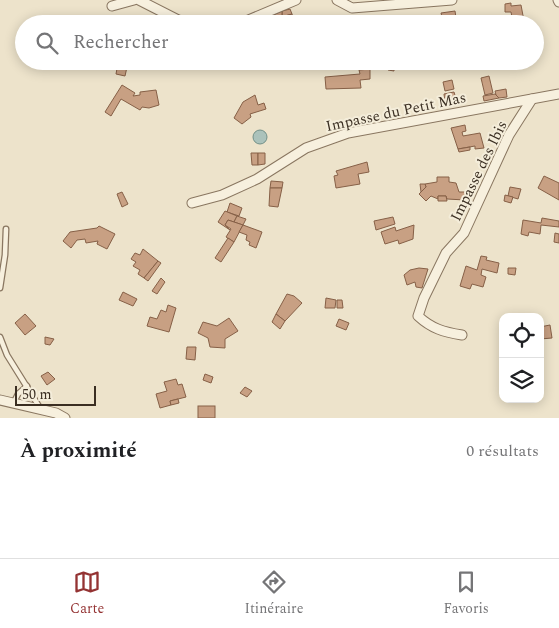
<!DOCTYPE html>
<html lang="fr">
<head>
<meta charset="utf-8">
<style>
  :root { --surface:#fff; --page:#f2f2f2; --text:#202124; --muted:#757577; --line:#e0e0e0; --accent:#943333 }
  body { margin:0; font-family:Spectral,serif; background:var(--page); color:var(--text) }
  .controls { position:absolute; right:15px; bottom:15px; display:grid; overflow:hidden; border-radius:10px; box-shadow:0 2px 12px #0003 }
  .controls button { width:45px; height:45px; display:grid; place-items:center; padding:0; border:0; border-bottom:1px solid var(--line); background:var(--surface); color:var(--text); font:25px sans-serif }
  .scale { position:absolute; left:15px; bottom:12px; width:81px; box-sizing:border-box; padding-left:5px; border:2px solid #3a2e22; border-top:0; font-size:14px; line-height:18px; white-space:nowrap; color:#3a2e22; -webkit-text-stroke:4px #f4edda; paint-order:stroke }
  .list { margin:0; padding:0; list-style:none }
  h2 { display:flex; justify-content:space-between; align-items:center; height:65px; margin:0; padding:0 20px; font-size:21px }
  h2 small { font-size:16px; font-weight:400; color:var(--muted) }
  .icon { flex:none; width:28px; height:28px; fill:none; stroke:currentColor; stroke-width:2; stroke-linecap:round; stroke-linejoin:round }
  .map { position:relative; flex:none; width:559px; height:418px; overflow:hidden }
  .search { position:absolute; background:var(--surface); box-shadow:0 2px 12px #0003; left:15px; right:15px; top:15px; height:55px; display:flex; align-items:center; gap:12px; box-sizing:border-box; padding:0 18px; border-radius:28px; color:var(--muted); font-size:19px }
  .sheet { height:140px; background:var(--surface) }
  nav { display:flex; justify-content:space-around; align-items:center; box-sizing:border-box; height:70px; border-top:1px solid var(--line); background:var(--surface); font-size:14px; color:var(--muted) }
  nav a { display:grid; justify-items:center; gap:2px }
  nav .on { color:var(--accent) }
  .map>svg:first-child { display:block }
  .water { fill:#abc2bb; stroke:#729088 }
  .building { fill:#c8a083; stroke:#866047 }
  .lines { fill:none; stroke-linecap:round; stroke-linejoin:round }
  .lane-casing { stroke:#897660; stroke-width:7 }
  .street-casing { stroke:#897660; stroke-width:11 }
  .lane { stroke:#f7f0de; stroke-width:4.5 }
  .street { stroke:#f7f0de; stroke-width:9 }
  .labels { text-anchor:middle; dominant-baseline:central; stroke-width:4; stroke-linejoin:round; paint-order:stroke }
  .street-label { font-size:15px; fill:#3a2e22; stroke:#f4edda }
</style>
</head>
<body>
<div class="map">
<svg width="559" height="418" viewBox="0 0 559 418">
  <rect width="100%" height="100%" fill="#ede3cb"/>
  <!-- water -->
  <circle class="water" cx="260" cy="137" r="7"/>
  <!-- building -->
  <g class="building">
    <polygon points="511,3 511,6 521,5 524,21 510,24 513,23 511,12 505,12 505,4"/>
    <polygon points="290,9 292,14 285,16 286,18 282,21 282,11"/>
    <polygon points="282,11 282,21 273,24 269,17"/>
    <polygon points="455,11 457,24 429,23 428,19 442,17 441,13"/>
    <polygon points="292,14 294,20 287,22 285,16"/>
    <polygon points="116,61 127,61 123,66 127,67 125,76 116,74 118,63"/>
    <polygon points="158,61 190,61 189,66 183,64 182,69 174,67 173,69 165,68"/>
    <polygon points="389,64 394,65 394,71 388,70"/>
    <polygon points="370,69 370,79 360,80 361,88 326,89 325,77 360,74 359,70"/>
    <polygon points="489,76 493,93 485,95 481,78"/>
    <polygon points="452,80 454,89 445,91 443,82"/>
    <polygon points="122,85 135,93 133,96 140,95 140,92 156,90 159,105 149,108 142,107 140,110 121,99 111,116 105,112"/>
    <polygon points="506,89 507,97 499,98 496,95 495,91"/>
    <polygon points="454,92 456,99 445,102 444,94"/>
    <polygon points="495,94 499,98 484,101 483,96"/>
    <polygon points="255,95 258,105 264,103 266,109 250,114 251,117 242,124 234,118 243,102"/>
    <polygon points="465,125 466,131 462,132 463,136 480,133 484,148 475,149 475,146 458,149 451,128"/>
    <polygon points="470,147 470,150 459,152 458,149"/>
    <polygon points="251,153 258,153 258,165 252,165"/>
    <polygon points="258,153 265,153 265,164 258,165"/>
    <polygon points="367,162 369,172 358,174 360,184 336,188 334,176 338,175 336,171"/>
    <polygon points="544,176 559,183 559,200 538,188"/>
    <polygon points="437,177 449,177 449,182 456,183 459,192 465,192 465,200 447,199 446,196 438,196 438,199 431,196 426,201 419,194 426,187 425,184 437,182"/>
    <polygon points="271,181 283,182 282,188 270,188"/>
    <polygon points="420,184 425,184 426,187 421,192"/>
    <polygon points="510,187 521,189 518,199 508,196"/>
    <polygon points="270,188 282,188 278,207 269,206"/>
    <polygon points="122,192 128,204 122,207 117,194"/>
    <polygon points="505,195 513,197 511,203 504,201"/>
    <polygon points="438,196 446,196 447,201 438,201"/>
    <polygon points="230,203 242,208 239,216 227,212"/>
    <polygon points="225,211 237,216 234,222 228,220 225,225 230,230 218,222"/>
    <polygon points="237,216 246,219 243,225 234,222"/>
    <polygon points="393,217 395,224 376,230 374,221"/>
    <polygon points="542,218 559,221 559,227 541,225 540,234 529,232 528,236 521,234 523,220 541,223"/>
    <polygon points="228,220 243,225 234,242 226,237 231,229 225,225"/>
    <polygon points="243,225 262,232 256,248 249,245 250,242 246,240 247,235 239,232"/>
    <polygon points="414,225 413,239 399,244 398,240 385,244 381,232 395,227 396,231"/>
    <polygon points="99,226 115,234 107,249 97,244 98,241 86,243 85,239 77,240 71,248 63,241 70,232 97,228"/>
    <polygon points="555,233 559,234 559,243 554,242"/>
    <polygon points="228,238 234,242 221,262 215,258"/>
    <polygon points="143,249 158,261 144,278 138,274 140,270 133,266 136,262 131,259 135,253 140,255"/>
    <polygon points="481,256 487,257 486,260 499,263 497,273 482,269 481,275 486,277 483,287 472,284 470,289 460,286 466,266 477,270"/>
    <polygon points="158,261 161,263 148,281 144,278"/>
    <polygon points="419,268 428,269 422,288 416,287 415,282 407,285 404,275 410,270"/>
    <polygon points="508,268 516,268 515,275 508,274"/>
    <polygon points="161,278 165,282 157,294 152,291"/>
    <polygon points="123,292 137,299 133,306 119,300"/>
    <polygon points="287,294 294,296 302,303 285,321 276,314"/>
    <polygon points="326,298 336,300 335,308 325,308"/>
    <polygon points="337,300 342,300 343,308 337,308"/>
    <polygon points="168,305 176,308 169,332 147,326 150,317 157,319 161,310 166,312"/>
    <polygon points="25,314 36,326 25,335 15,323"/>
    <polygon points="276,314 285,321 280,329 272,322"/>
    <polygon points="229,318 238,331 225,339 225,348 210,347 208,338 198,333 203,322 217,326"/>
    <polygon points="339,319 349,323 346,330 336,326"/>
    <polygon points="550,325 552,338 540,339 540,327"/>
    <polygon points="45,337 54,339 50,345 45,344"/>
    <polygon points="187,347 196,347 195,360 186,359"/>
    <polygon points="48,372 55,379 47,385 41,376"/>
    <polygon points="205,374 213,377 211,383 203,380"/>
    <polygon points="176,379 178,385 182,384 186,397 170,401 171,405 160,408 156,394 167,391 164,382"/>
    <polygon points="245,387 252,391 247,397 240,393"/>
    <polygon points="178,399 179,403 171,405 170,401"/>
    <rect x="198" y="406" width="17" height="12"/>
  </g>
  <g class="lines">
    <defs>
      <g id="lane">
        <polyline points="0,288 5,255 6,229"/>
        <polyline points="0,337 7,355 40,408"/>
        <polyline points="14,402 18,394 27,386"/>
      </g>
      <g id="street">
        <polyline points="139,0 186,24"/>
        <polyline points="337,0 352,8 452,0"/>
        <polyline points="558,0 559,2"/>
        <polyline points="112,6 134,0"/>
        <polyline points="239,24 296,0"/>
        <polyline points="192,203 222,195 257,179 306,148 348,133 559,94"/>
        <path d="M462,335C444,332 432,329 418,316L424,298L446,253L464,233L509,135L532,99"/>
        <polyline points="0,400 56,413 65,418"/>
      </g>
    </defs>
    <!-- lane casing -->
    <use href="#lane" class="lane-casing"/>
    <!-- street casing -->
    <use href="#street" class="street-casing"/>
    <!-- lane -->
    <use href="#lane" class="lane"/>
    <!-- street -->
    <use href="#street" class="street"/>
  </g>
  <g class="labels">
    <!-- street labels -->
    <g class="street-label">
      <text transform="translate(396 112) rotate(-12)">Impasse du Petit Mas</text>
      <text transform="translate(479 171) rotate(-64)">Impasse des Ibis</text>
    </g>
  </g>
</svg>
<div class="controls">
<button><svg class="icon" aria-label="locate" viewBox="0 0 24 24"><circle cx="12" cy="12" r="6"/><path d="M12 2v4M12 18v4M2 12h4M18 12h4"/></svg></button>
<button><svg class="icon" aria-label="layers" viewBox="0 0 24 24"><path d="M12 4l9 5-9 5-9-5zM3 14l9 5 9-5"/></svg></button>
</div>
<div class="scale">50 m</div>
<div class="search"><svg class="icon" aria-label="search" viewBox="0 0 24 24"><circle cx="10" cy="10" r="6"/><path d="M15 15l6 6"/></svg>Rechercher</div>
</div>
<section class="sheet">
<h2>À proximité<small>0 résultats</small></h2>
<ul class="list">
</ul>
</section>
<nav>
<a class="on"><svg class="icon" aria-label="map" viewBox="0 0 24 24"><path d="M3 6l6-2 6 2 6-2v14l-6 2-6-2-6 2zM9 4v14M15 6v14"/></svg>Carte</a>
<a><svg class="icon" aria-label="directions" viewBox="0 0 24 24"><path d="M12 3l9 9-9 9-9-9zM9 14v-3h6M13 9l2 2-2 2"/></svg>Itinéraire</a>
<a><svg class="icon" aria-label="saved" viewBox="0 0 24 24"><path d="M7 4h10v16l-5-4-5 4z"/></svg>Favoris</a>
</nav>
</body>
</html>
